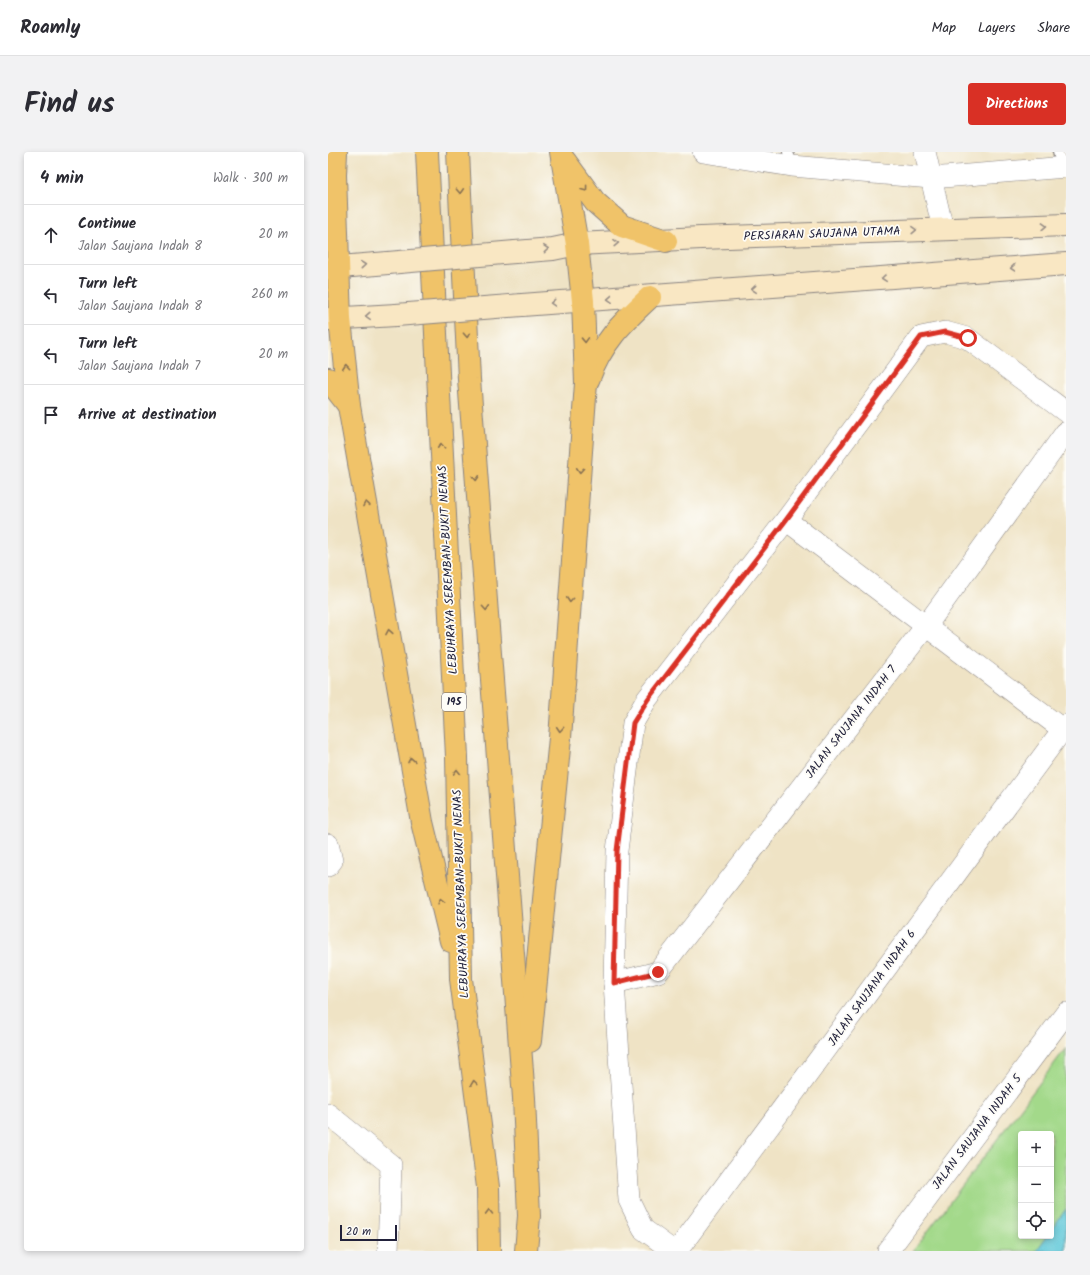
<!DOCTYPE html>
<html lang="en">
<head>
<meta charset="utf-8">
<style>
  :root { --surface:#fff; --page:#f2f2f3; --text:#2b2b33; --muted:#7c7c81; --line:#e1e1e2; --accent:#d93025 }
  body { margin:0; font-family:Kalam,sans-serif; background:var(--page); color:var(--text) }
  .controls { position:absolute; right:12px; bottom:12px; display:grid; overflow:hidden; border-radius:4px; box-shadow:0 2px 6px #0003 }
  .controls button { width:36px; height:36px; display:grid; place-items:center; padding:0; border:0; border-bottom:1px solid var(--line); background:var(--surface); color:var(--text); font:20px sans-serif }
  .scale { position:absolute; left:12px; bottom:10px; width:57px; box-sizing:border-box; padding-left:4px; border:2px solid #22223b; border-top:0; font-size:11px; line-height:14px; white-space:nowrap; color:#22223b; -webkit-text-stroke:3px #fdfcf7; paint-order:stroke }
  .stop { position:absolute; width:12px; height:12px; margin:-9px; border:3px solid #d93025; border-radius:50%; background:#fff }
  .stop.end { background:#d93025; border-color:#fff; box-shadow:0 1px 4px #0008 }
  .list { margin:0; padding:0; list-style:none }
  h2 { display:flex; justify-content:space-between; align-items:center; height:52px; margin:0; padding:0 16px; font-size:17px }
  h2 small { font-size:13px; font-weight:400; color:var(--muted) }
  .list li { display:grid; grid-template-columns:26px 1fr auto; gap:12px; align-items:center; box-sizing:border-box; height:60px; padding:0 16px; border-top:1px solid var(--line) }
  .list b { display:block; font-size:15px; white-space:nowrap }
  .list p { margin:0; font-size:13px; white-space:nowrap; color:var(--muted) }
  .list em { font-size:13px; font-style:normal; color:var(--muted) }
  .icon { flex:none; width:22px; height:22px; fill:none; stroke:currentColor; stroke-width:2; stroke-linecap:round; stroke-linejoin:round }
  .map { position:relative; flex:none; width:738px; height:1099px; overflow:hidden; border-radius:4px }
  header { display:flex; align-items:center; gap:24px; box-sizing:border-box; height:56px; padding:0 20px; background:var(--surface); border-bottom:1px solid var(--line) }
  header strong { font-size:19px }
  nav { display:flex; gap:22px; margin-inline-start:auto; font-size:14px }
  .intro { display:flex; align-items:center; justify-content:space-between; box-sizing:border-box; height:96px; padding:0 24px }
  h1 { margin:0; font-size:28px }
  .button { padding:10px 18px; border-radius:4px; background:var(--accent); color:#fff; font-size:14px; font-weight:700 }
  main { display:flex; gap:24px; padding:0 24px }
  aside { flex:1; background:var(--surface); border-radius:4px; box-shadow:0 2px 6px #0003 }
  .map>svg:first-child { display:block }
  .green { fill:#a3d98a; stroke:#627e62; fill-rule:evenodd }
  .water { fill:#5dc7d8; stroke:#40748a }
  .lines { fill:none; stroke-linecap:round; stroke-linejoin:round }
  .lane-casing { stroke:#888280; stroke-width:12 }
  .street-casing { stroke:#888280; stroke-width:22 }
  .secondary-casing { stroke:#888280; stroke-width:24 }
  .highway-casing { stroke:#888280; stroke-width:24 }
  .lane { stroke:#fff; stroke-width:10 }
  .street { stroke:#fff; stroke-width:21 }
  .secondary { stroke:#f9e7c3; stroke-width:22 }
  .highway { stroke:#f0c369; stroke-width:22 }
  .secondary-bridge-casing { stroke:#888280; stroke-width:24; stroke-linecap:butt }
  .secondary-bridge { stroke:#f9e7c3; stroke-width:22 }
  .oneway { stroke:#897252 }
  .oneway2 { stroke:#988e86 }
  .route { stroke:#d93025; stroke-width:5 }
  .labels { text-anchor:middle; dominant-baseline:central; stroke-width:3.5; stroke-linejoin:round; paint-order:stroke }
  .shield { fill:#fdfcf7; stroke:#646373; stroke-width:1 }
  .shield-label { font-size:11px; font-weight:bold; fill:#22223b }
  .street-label { font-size:12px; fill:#22223b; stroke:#fdfcf7 }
</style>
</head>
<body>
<header>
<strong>Roamly</strong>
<nav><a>Map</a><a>Layers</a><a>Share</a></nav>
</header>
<div class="intro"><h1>Find us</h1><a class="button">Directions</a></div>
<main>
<aside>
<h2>4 min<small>Walk · 300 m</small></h2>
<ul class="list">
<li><svg class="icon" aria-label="ahead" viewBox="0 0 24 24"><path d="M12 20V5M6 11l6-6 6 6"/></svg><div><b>Continue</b><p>Jalan Saujana Indah 8</p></div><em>20 m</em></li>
<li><svg class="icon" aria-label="left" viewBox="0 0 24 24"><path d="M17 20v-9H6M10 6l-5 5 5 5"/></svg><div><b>Turn left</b><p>Jalan Saujana Indah 8</p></div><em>260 m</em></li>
<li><svg class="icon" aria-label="left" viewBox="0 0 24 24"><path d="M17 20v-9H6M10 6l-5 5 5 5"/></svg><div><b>Turn left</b><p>Jalan Saujana Indah 7</p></div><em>20 m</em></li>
<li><svg class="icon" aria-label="arrive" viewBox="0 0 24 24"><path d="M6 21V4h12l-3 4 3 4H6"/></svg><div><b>Arrive at destination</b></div></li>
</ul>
</aside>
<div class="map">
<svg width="738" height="1099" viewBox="0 0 738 1099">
  <rect width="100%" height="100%" fill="#fdfcf7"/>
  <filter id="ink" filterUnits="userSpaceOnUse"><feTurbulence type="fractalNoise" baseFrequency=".025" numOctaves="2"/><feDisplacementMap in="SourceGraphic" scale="8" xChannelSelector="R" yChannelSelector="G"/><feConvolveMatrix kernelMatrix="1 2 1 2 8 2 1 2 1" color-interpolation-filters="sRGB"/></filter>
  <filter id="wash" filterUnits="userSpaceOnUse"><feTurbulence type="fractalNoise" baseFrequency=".012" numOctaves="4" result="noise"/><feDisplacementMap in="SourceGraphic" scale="16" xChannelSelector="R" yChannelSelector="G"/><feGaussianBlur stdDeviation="0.9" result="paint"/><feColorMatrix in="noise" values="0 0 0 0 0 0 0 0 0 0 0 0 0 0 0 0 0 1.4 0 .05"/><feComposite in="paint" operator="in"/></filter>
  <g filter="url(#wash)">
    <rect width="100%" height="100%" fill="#efe3c5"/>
    <!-- green -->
    <path class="green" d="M738,896V1099H585ZM693,982H723V1084H693Z"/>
    <!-- water -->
    <polygon class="water" points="738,1057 738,1099 708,1099 719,1084 723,1084 723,1078"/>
  </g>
  <g filter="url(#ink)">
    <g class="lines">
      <defs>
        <g id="lane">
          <polyline points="460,0 464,14"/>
          <polyline points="730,0 734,15"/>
        </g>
        <g id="street">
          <polyline points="375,0 464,14 603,26 738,15"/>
          <polyline points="597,0 615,77"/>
          <polyline points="458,368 738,580"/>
          <polyline points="0,692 4,709 0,714"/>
          <polyline points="286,831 330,820 598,474 738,280"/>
          <polyline points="0,962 63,1013 60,1099"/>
          <polyline points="345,1099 315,1077 301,1048 286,831 289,699 305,571 319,547 458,368 593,185 617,180 639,186 738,260"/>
          <polyline points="349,1099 738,573"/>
          <polyline points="560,1099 738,861"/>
        </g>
        <g id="secondary">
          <polyline points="187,100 225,97 249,92 373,86 738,73"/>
          <polyline points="0,116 60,111"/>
          <polyline points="194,153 738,112"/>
          <polyline points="0,167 68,163"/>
        </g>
        <g id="highway">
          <polyline points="8,0 7,23 12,167 21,254 94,670 123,789"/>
          <polyline points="99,0 129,605 133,827 160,1035 161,1099"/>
          <polyline points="130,0 141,227 196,946 201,1064 198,1099"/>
          <polyline points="237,9 267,50 294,74 338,89"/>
          <polyline points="0,227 21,254"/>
          <path d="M260,228C274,190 293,172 322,145"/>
          <polyline points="202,889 232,586 258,231 255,149 249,92 233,0"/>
        </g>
      </defs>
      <!-- lane casing -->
      <use href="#lane" class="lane-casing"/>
      <!-- street casing -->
      <use href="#street" class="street-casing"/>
      <!-- secondary casing -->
      <use href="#secondary" class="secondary-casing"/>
      <!-- highway casing -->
      <use href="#highway" class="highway-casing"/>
      <!-- lane -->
      <use href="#lane" class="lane"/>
      <!-- street -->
      <use href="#street" class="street"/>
      <!-- secondary -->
      <use href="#secondary" class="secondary"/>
      <!-- highway -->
      <use href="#highway" class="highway"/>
      <defs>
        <g id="secondary-bridge">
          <polyline points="60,111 187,100"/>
          <polyline points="68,163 194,153"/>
        </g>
      </defs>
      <!-- secondary-bridge casing -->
      <use href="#secondary-bridge" class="secondary-bridge-casing"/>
      <!-- secondary-bridge -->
      <use href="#secondary-bridge" class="secondary-bridge"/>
    </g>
    <!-- one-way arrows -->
    <defs><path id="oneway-chevron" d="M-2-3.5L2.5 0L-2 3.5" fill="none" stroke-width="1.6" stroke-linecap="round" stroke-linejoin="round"/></defs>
    <g class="oneway">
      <use href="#oneway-chevron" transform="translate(257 37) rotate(53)"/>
      <use href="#oneway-chevron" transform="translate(132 39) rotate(87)"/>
      <use href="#oneway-chevron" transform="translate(139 183) rotate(87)"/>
      <use href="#oneway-chevron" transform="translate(257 188) rotate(88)"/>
      <use href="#oneway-chevron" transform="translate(18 215) rotate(-95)"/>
      <use href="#oneway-chevron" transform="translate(113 294) rotate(-93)"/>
      <use href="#oneway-chevron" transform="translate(252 318) rotate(94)"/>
      <use href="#oneway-chevron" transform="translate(148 326) rotate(86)"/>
      <use href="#oneway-chevron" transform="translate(38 352) rotate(-100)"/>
      <use href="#oneway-chevron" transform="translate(242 448) rotate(94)"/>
      <use href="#oneway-chevron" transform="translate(158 456) rotate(86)"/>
      <use href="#oneway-chevron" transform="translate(61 480) rotate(-100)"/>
      <use href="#oneway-chevron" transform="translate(232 577) rotate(94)"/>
      <use href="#oneway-chevron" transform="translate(83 608) rotate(-100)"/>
      <use href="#oneway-chevron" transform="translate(129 620) rotate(-91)"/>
      <use href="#oneway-chevron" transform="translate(113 749) rotate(-104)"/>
      <use href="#oneway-chevron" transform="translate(146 931) rotate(-97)"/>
      <use href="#oneway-chevron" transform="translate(161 1060) rotate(-91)"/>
    </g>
    <g class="oneway2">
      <use href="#oneway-chevron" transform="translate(716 74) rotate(-2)"/>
      <use href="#oneway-chevron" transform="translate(586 78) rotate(-2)"/>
      <use href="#oneway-chevron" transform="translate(288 91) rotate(-2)"/>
      <use href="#oneway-chevron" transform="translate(218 97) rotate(-5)"/>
      <use href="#oneway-chevron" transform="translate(35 113) rotate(-5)"/>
      <use href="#oneway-chevron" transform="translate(685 116) rotate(175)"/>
      <use href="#oneway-chevron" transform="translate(556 126) rotate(175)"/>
      <use href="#oneway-chevron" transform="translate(426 137) rotate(175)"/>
      <use href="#oneway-chevron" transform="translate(282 147) rotate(177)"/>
      <use href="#oneway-chevron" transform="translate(225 151) rotate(176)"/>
      <use href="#oneway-chevron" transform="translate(40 164) rotate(176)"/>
    </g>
  </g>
  <g class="lines" filter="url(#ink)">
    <!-- route -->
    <polyline class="route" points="330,820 286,831 289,699 305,571 320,547 458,368 593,185 617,180 640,186"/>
  </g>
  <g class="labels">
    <!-- shield labels -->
    <rect class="shield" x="114" y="541" width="24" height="18" rx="3"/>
    <g class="shield-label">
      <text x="126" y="550">195</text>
    </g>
    <!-- street labels -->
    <g class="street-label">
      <text transform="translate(494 82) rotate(-2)">PERSIARAN SAUJANA UTAMA</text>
      <text transform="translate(120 418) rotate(-93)">LEBUHRAYA SEREMBAN-BUKIT NENAS</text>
      <text transform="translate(523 570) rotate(-52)">JALAN SAUJANA INDAH 7</text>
      <text transform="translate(133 742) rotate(-92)">LEBUHRAYA SEREMBAN-BUKIT NENAS</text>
      <text transform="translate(544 836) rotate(-54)">JALAN SAUJANA INDAH 6</text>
      <text transform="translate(649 980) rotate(-53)">JALAN SAUJANA INDAH 5</text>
    </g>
  </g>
</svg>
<div class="controls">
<button>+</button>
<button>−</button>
<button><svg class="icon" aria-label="locate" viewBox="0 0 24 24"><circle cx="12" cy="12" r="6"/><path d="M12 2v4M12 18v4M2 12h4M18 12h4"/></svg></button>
</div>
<div class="scale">20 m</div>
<div class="stop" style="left:640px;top:186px"></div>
<div class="stop end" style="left:330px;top:820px"></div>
</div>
</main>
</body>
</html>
